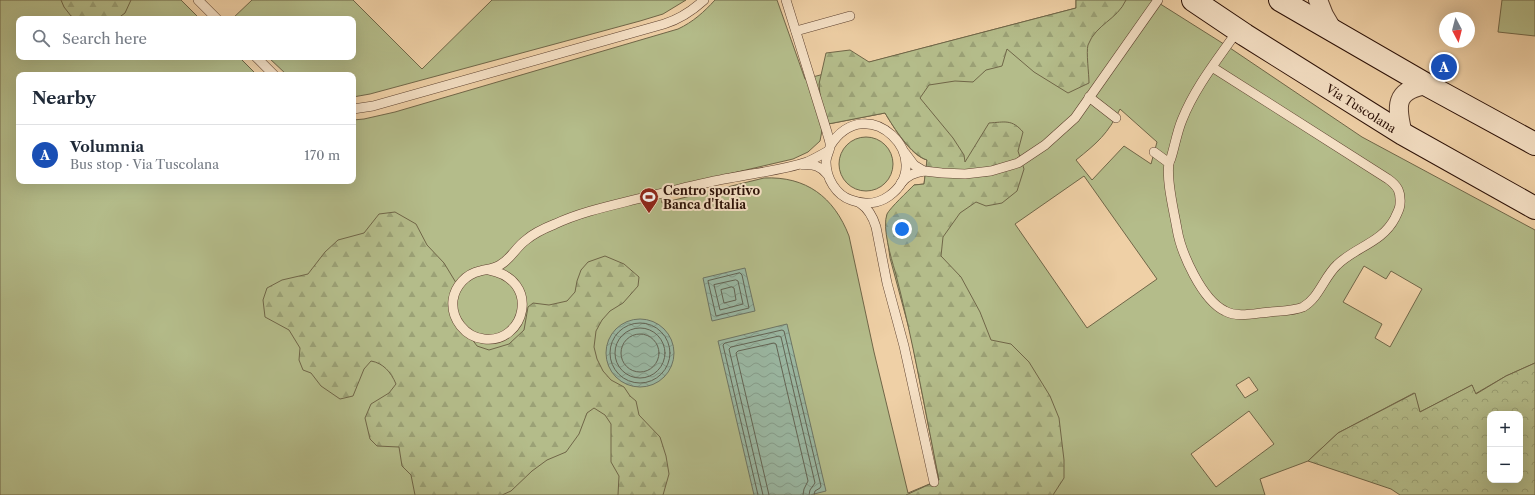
<!DOCTYPE html>
<html lang="en">
<head>
<meta charset="utf-8">
<style>
  :root { --surface:#fff; --page:#f6f6f7; --text:#1f2937; --muted:#747a83; --line:#e0e1e3; --accent:#ea580c }
  body { margin:0; font-family:"Libre Caslon Text",serif; background:var(--page); color:var(--text) }
  .controls { position:absolute; right:12px; bottom:12px; display:grid; overflow:hidden; border-radius:8px; box-shadow:0 4px 16px #0002 }
  .controls button { width:36px; height:36px; display:grid; place-items:center; padding:0; border:0; border-bottom:1px solid var(--line); background:var(--surface); color:var(--text); font:20px sans-serif }
  .compass { position:absolute; left:1439px; top:12px; width:36px; height:36px; border-radius:50%; background:var(--surface); box-shadow:0 4px 16px #0002; rotate:173deg }
  .you { position:absolute; left:902px; top:229px; width:14px; height:14px; margin:-10px; border:3px solid #fff; border-radius:50%; background:#1a73e8; box-shadow:0 0 0 6px #1a73e833 }
  .badge { display:grid; place-items:center; width:26px; height:26px; border-radius:50%; background:var(--accent); color:#fff; font-size:13px; font-weight:700 }
  .pin { position:absolute; translate:-50% -50%; border:2px solid #fff; box-shadow:0 1px 4px #0006 }
  .list { margin:0; padding:0; list-style:none }
  h2 { display:flex; justify-content:space-between; align-items:center; height:52px; margin:0; padding:0 16px; font-size:17px }
  h2 small { font-size:13px; font-weight:400; color:var(--muted) }
  .list li { display:grid; grid-template-columns:26px 1fr auto; gap:12px; align-items:center; box-sizing:border-box; height:60px; padding:0 16px; border-top:1px solid var(--line) }
  .list b { display:block; font-size:15px; white-space:nowrap }
  .list p { margin:0; font-size:13px; white-space:nowrap; color:var(--muted) }
  .list em { font-size:13px; font-style:normal; color:var(--muted) }
  .icon { flex:none; width:22px; height:22px; fill:none; stroke:currentColor; stroke-width:2; stroke-linecap:round; stroke-linejoin:round }
  .map { position:relative; flex:none; width:1535px; height:495px; overflow:hidden }
  .search { position:absolute; background:var(--surface); box-shadow:0 4px 16px #0002; left:16px; top:16px; width:340px; height:44px; display:flex; align-items:center; gap:10px; box-sizing:border-box; padding:0 14px; border-radius:8px; color:var(--muted); font-size:15px }
  .panel { position:absolute; background:var(--surface); box-shadow:0 4px 16px #0002; left:16px; top:72px; width:340px; height:112px; border-radius:8px }
  .map>svg:first-child { display:block }
  .green { fill:#b4bc8a; stroke:#706648; fill-rule:evenodd }
  .forest { fill:url(#forest-firs); stroke:#706648 }
  .park { fill:url(#park-crowns); stroke:#706648; fill-rule:evenodd }
  .water { fill:url(#water-waves); stroke:#6e7564 }
  .lines { fill:none; stroke-linecap:round; stroke-linejoin:round }
  .shore { stroke:#636454; stroke-width:1 }
  .service-casing { stroke:#5d412f; stroke-width:10 }
  .minor-casing { stroke:#5d412f; stroke-width:20 }
  .secondary-casing { stroke:#2c1107; stroke-width:24 }
  .service { stroke:#f5e0c5; stroke-width:9 }
  .minor { stroke:#f5e0c5; stroke-width:18 }
  .secondary { stroke:#f5e0c5; stroke-width:22 }
  .labels { text-anchor:middle; dominant-baseline:central; stroke-width:4; stroke-linejoin:round; paint-order:stroke }
  .street-label { font-size:12px; fill:#2c1107; stroke:#f5e0c5 }
  .poi-label { font-size:12px; font-weight:bold; fill:#2c1107; stroke:#f5e0c5; text-anchor:start }
</style>
</head>
<body>
<div class="map">
<svg width="1535" height="495" viewBox="0 0 1535 495">
  <defs>
    <pattern id="forest-firs" width="22" height="20" patternUnits="userSpaceOnUse"><rect width="22" height="20" fill="#b4bc8a"/><path d="M5 1l3.5 6h-7zM16 11l3.5 6h-7z" fill="#9ba176"/></pattern>
    <pattern id="park-crowns" width="20" height="18" patternUnits="userSpaceOnUse"><rect width="20" height="18" fill="#b4bc8a"/><path d="M2 6a3 3 0 1 1 6 0M12 15a3 3 0 1 1 6 0" fill="none" stroke="#9ba176"/></pattern>
    <pattern id="water-waves" width="16" height="10" patternUnits="userSpaceOnUse"><rect width="16" height="10" fill="#9ab7a2"/><path d="M0 5q4-4 8 0t8 0" fill="none" stroke="#859c8a"/></pattern>
  </defs>
  <rect width="100%" height="100%" fill="#efd0a6"/>
  <filter id="stains"><feTurbulence type="fractalNoise" baseFrequency=".005" numOctaves="4"/><feColorMatrix values="0 0 0 0 .2 0 0 0 0 .09 0 0 0 0 .02 0 0 0 .5 -.17"/></filter>
  <radialGradient id="worn" r=".72"><stop offset=".6" stop-color="#630" stop-opacity="0"/><stop offset="1" stop-color="#630" stop-opacity=".3"/></radialGradient>
  <!-- green -->
  <g class="green">
    <path d="M0,0H181L200,19H19V57H239L257,75H19V181H353V120L364,119L395,112L678,29C693,22 704,12 715,0H777L805,79L1076,8V0H1154L1227,46L1362,137L1535,230V363L1506,376L1475,394L1472,385L1420,412L1414,393L1338,433L1308,461L1260,479L1265,495H0ZM1120,109L1157,142L1151,164L1124,146L1092,180L1076,160C1097,143 1108,134 1120,109ZM885,113C894,128 911,156 927,160L924,184L914,185L887,215L886,229L890,258L911,336L939,480L908,493L874,352L849,236C834,197 806,176 764,178L662,203L660,190L793,159L808,152L820,141L823,125ZM1084,176L1157,279L1087,328L1015,224ZM1364,266L1386,279L1391,271L1422,289L1390,347L1375,338L1382,324L1343,302ZM1249,377L1258,390L1245,398L1236,385ZM1249,411L1274,444L1216,487L1191,454Z"/>
    <polygon points="252,0 353,0 422,69 492,0 686,0 663,14 640,21 370,94 353,97 353,75 287,75 268,57 353,57 353,19 232,19"/>
    <polygon points="1502,0 1535,0 1535,36 1498,32"/>
    <circle cx="866" cy="164" r="27"/>
  </g>
  <!-- forest -->
  <g class="forest">
    <polygon points="61,0 131,0 125,13 117,19 79,19 71,16 64,7"/>
    <path d="M1076,0H1126C1117,20 1096,24 1088,45C1086,52 1089,74 1089,83L1068,93L1034,72L1007,49L1002,66L986,70L973,82L955,81L929,85L920,98L953,138L964,155L965,162L989,123C1005,122 1012,119 1023,132L1018,151L1024,169L1017,191L1002,203L986,206L976,202L960,213L943,237L941,256L961,277L980,312L991,340L1011,344L1029,362L1050,396L1059,418L1064,460V478L1053,495H906L939,480C925,410 913,340 895,271C891,258 882,227 887,214C890,208 908,191 914,185L924,184L927,160C911,155 894,128 885,113L823,125L819,84L826,53L850,50L869,62L1076,8Z"/>
    <path d="M395,212L416,224L427,245L444,263L458,286L454,314L477,346L489,350L509,344L524,330L528,307L533,303L549,305L567,301L575,292L577,281L581,270L588,262L605,256L624,264L639,277L638,286L623,303L610,311L602,320L596,331L594,347L597,359L603,371L611,380L624,387L630,396L636,401L639,415L660,437L666,456L669,474L663,495H618L619,476L611,462V424L605,415L594,408L587,413L579,434L566,452L547,460L532,471L511,491L502,495H415L411,475L402,466L399,447L377,446L370,439L365,418L371,404L389,393L396,384C391,372 383,363 371,361L364,369L353,396L340,399L321,386L311,373L303,370L299,360L300,348L289,330L265,317L263,300L267,288L282,280L308,274L325,252L338,240L364,233L379,214Z"/>
  </g>
  <!-- park -->
  <path class="park" d="M1535,363V495H1400L1391,489L1308,461L1338,433L1415,393L1420,412L1472,385L1476,394L1506,376ZM1490,414H1520V480H1490Z"/>
  <!-- water -->
  <g class="water">
    <polygon points="745,268 755,311 712,321 703,278"/>
    <circle cx="640" cy="353" r="34"/>
    <polygon points="787,324 826,491 810,495 754,495 718,341"/>
  </g>
  <g class="lines">
    <!-- shore -->
    <g class="shore">
      <polygon points="740,273 742,275 749,308 716,316 708,281"/>
      <polygon points="736,280 738,281 743,304 720,310 714,285"/>
      <polygon points="732,287 734,288 736,300 724,303 721,290"/>
      <circle cx="640" cy="353" r="30"/>
      <circle cx="640" cy="353" r="25"/>
      <circle cx="640" cy="353" r="19"/>
      <polyline points="758,495 723,345 725,343 782,330 784,331 821,486 820,488 815,491 814,495"/>
      <polyline points="763,495 729,349 731,347 779,336 781,337 815,483 810,490 809,495"/>
      <polyline points="769,495 736,353 738,351 774,343 776,344 808,481 804,489 803,495"/>
    </g>
    <defs>
      <g id="service">
        <polyline points="198,0 217,19"/>
        <path d="M786,0L827,132C828,137 831,143 830,147C829,152 826,157 826,162C826,178 836,195 851,200C864,205 878,204 889,196C939,160 867,87 830,146"/>
        <polyline points="796,31 850,16"/>
        <polyline points="256,57 274,75"/>
        <path d="M1212,67L1388,179C1398,186 1401,192 1400,204C1400,209 1397,213 1395,218C1382,243 1355,247 1337,265C1324,277 1319,298 1303,307C1294,311 1279,311 1270,312C1256,313 1237,318 1225,311C1202,300 1181,253 1177,229C1174,211 1166,181 1169,163C1169,162 1171,159 1171,158C1175,145 1177,132 1182,120C1195,87 1218,59 1238,30"/>
        <polyline points="1089,97 1116,118"/>
        <path d="M353,109L373,106L664,24C680,19 692,11 704,0"/>
        <polyline points="1154,152 1169,163"/>
        <polyline points="905,153 914,165 924,171 942,173 965,174 991,171 1018,163 1045,145 1075,118 1158,0"/>
        <path d="M803,165C814,164 820,166 827,174"/>
        <path d="M901,183C908,175 914,173 924,171"/>
        <path d="M860,203C869,209 873,217 876,227L887,283L904,346L934,482"/>
        <path d="M489,270C542,280 525,344 484,339C465,337 451,319 453,300C455,286 466,274 480,271C487,269 494,269 500,265C511,259 516,247 526,240C534,233 545,228 555,224C583,211 614,205 645,197C673,191 701,183 730,178C755,173 783,170 807,162C814,159 821,155 828,151"/>
      </g>
      <g id="minor">
        <polyline points="1318,0 1324,15 1334,32"/>
        <path d="M1403,134C1396,106 1394,90 1427,85"/>
      </g>
      <g id="secondary">
        <path id="s1" d="M1193,0L1245,35L1403,134L1535,208"/>
        <polyline points="1280,0 1427,85 1535,144"/>
      </g>
    </defs>
    <!-- service casing -->
    <use href="#service" class="service-casing"/>
    <!-- minor casing -->
    <use href="#minor" class="minor-casing"/>
    <!-- secondary casing -->
    <use href="#secondary" class="secondary-casing"/>
    <!-- service -->
    <use href="#service" class="service"/>
    <!-- minor -->
    <use href="#minor" class="minor"/>
    <!-- secondary -->
    <use href="#secondary" class="secondary"/>
  </g>
  <!-- icons -->
  <defs>
    <symbol id="stadium-pin" viewBox="-11 -11 22 30"><path d="M0 17L-7.5 6A9.5 9.5 0 1 1 7.5 6Z" fill="#8f2418" stroke="#f5e0c5"/><path d="M0-5a6.5 5 0 1 0 0 10a6.5 5 0 1 0 0-10ZM-3.5-1.8h7v3.6h-7Z" fill="#fff"/></symbol>
  </defs>
  <g fill-rule="evenodd">
    <use href="#stadium-pin" x="638" y="186" width="22" height="30"/>
  </g>
  <g class="labels">
    <!-- street labels -->
    <g class="street-label">
      <text stroke="none"><textPath href="#s1" startOffset="200">Via Tuscolana</textPath></text>
    </g>
    <!-- poi labels -->
    <g class="poi-label">
      <text x="663" y="190">Centro sportivo<tspan x="663" dy="14">Banca d'Italia</tspan></text>
    </g>
  </g>
  <rect width="100%" height="100%" filter="url(#stains)"/>
  <rect width="100%" height="100%" fill="url(#worn)"/>
</svg>
<div class="controls">
<button>+</button>
<button>−</button>
</div>
<svg class="compass" viewBox="-18 -18 36 36"><path d="M0-13l5 13h-10z" fill="#e53935"/><path d="M0 13l5-13h-10z" fill="#747a83"/></svg>
<div class="you"></div>
<div class="pin badge" style="left:1444px;top:67px;background:#1a4fb4">A</div>
<div class="search"><svg class="icon" aria-label="search" viewBox="0 0 24 24"><circle cx="10" cy="10" r="6"/><path d="M15 15l6 6"/></svg>Search here</div>
<section class="panel">
<h2>Nearby<small></small></h2>
<ul class="list">
<li><span class="badge" style="background:#1a4fb4">A</span><div><b>Volumnia</b><p>Bus stop · Via Tuscolana</p></div><em>170 m</em></li>
</ul>
</section>
</div>
</body>
</html>
